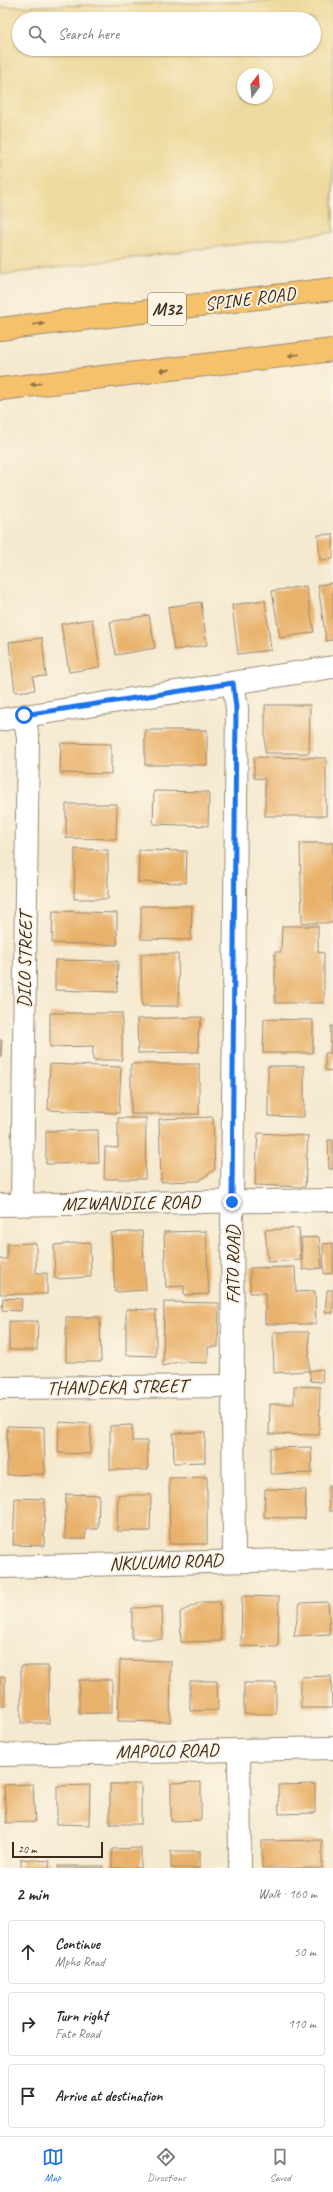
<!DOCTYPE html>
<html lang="en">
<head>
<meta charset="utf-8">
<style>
  :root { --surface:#fff; --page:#f7f7f7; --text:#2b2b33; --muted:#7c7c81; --line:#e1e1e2; --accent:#1a73e8 }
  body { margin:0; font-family:Caveat,sans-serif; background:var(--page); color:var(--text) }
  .compass { position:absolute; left:237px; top:68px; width:36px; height:36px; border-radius:50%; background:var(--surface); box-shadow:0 1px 3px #0004; rotate:16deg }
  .scale { position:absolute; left:12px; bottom:10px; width:91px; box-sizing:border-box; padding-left:4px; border:2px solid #3b2a1e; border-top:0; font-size:11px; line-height:14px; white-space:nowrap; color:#3b2a1e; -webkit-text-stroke:3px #fcf5e5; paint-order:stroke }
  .stop { position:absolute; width:12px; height:12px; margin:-9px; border:3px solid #1a73e8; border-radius:50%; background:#fff }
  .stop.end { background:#1a73e8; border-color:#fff; box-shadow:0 1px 4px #0008 }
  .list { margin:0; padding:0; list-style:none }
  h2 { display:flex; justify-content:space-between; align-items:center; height:52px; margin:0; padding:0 16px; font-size:17px }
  h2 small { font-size:13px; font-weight:400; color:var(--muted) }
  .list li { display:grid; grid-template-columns:26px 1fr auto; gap:12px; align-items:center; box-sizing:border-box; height:64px; margin:0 8px 8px; padding:0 8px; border:1px solid var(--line); border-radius:4px }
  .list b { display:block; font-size:15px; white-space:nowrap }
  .list p { margin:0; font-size:13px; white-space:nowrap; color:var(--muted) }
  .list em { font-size:13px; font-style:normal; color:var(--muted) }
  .icon { flex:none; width:22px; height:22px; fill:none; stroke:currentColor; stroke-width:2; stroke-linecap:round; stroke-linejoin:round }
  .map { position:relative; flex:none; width:333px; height:1868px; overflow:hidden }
  .search { position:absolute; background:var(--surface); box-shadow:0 1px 3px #0004; left:12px; right:12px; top:12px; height:44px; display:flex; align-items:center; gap:10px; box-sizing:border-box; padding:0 14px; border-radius:22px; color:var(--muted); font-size:15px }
  .sheet { height:268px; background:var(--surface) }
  nav { display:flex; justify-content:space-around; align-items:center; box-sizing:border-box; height:56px; border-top:1px solid var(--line); background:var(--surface); font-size:11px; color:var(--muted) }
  nav a { display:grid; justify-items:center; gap:2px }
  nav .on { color:var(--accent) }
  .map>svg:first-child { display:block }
  .sand { fill:#eeda9e; stroke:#94825e; fill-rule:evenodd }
  .building { fill:#e9b26c }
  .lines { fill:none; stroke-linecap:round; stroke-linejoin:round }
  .street-casing { stroke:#988a76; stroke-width:24 }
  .primary-casing { stroke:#988a76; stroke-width:24 }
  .street { stroke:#fff; stroke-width:22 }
  .primary { stroke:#f5c16b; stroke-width:22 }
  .oneway { fill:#8f6e41 }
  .route { stroke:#1a73e8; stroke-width:5 }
  .labels { text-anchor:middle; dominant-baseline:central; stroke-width:4; stroke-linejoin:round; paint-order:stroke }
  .shield { fill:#fcf5e5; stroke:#75675a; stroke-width:1 }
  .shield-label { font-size:18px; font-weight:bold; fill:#3b2a1e }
  .street-label { font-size:19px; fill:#3b2a1e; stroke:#fcf5e5 }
</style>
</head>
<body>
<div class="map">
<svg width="333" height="1868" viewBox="0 0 333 1868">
  <rect width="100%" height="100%" fill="#fcf5e5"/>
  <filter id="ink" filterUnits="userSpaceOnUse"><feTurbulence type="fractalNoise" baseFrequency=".025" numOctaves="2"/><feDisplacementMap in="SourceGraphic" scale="8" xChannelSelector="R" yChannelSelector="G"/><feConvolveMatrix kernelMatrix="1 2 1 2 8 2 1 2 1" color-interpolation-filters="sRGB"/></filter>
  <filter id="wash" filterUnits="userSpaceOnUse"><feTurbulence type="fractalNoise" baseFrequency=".012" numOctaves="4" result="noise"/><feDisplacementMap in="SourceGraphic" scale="16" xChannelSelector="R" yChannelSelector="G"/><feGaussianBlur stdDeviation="0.9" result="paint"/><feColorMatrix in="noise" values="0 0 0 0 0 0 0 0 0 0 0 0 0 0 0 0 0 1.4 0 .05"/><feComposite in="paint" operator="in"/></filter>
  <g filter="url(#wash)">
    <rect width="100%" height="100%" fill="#f5e9cf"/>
    <!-- sand -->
    <path class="sand" d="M333,0V232L0,275V7ZM19,19H314V49H19ZM243,74H267V98H243Z"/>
    <g id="blocks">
      <!-- building -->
      <g class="building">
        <polygon points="333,534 333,559 320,560 318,535"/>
        <polygon points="333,583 333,640 326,641 318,585"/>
        <polygon points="306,586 314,632 280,638 272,591"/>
        <polygon points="265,600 271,650 238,654 232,605"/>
        <polygon points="201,602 207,645 174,650 168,607"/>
        <polygon points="149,615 155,648 116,655 110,622"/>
        <polygon points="92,619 100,667 69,672 61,624"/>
        <polygon points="42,638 46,676 33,677 35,690 15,692 9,642"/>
        <polygon points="265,705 310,705 309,753 265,753"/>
        <rect x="145" y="730" width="62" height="35"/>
        <polygon points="61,743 111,744 111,774 60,773"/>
        <polygon points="254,757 326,758 326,816 265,816 265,779 254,778"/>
        <polygon points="154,791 209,792 208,826 153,824"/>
        <polygon points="66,804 117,804 116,839 66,838"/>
        <polygon points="300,843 333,843 333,923 302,923"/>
        <polygon points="75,849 108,850 108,899 74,899"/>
        <polygon points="139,850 187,851 186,883 138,882"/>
        <polygon points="141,906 192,906 191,940 141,939"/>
        <polygon points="53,911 117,913 117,945 52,943"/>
        <polygon points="282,926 318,926 318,952 324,953 324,1003 275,1003 275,952 281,952"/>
        <polygon points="141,954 178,954 179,1006 142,1006"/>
        <polygon points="55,960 118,961 117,992 55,990"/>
        <polygon points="50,1013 122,1013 122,1060 93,1060 93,1046 50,1047"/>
        <polygon points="202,1017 198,1034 199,1052 138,1053 137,1019"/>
        <polygon points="264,1019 313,1020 313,1053 263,1053"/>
        <polygon points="331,1026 333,1026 333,1071 325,1070 325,1053 330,1053"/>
        <polygon points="0,1040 2,1040 1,1057 0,1057"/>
        <polygon points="50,1064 121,1067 119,1113 48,1110"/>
        <rect x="131" y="1064" width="68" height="50"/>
        <polygon points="268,1066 304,1066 304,1117 268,1116"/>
        <polygon points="213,1117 215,1169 199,1181 161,1182 159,1119"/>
        <polygon points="118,1118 146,1118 145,1179 104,1179 105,1147 118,1148"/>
        <polygon points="98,1130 99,1163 46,1164 46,1131"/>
        <polygon points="258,1133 308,1136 305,1187 255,1185"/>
        <polygon points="328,1140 333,1140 333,1169 329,1169"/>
        <polygon points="299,1228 301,1260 268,1262 265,1230"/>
        <polygon points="142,1231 146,1290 115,1292 111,1233"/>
        <polygon points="206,1231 209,1294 184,1295 184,1286 166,1287 164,1232"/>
        <polygon points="319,1237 322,1268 303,1270 301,1238"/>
        <polygon points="90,1242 91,1277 55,1279 54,1245"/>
        <polygon points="36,1243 36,1273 47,1273 47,1294 0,1294 0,1259 7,1259 7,1244"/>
        <polygon points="333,1243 333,1273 324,1274 323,1244"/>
        <polygon points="295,1267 296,1292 315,1291 316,1324 265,1324 265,1293 250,1293 250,1268"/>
        <polygon points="327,1290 333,1290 333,1313 325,1313"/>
        <polygon points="3,1298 22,1299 21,1311 2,1310"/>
        <polygon points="164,1302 219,1303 218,1347 208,1347 208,1363 177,1362 163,1366"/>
        <polygon points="126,1309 156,1310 156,1356 126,1355"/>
        <polygon points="66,1317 100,1317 101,1362 66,1362"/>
        <polygon points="9,1321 38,1321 37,1350 9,1350"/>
        <polygon points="273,1332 309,1332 309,1371 323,1369 322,1382 311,1381 309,1371 274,1373"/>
        <polygon points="294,1386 320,1387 319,1435 269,1434 270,1404 294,1404"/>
        <polygon points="59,1422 91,1424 90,1454 58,1453"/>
        <polygon points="132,1425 132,1441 147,1441 148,1470 110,1470 110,1426"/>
        <polygon points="7,1426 44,1427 45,1474 7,1475"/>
        <polygon points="205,1432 205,1462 174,1463 173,1433"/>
        <polygon points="311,1447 312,1473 270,1474 270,1448"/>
        <polygon points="207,1477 207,1544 170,1544 169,1478"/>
        <rect x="329" y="1485" width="4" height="26"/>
        <polygon points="265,1489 306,1490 305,1519 264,1517"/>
        <polygon points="66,1494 99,1495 98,1529 86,1529 85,1539 65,1539"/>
        <polygon points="118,1495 151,1495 150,1531 117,1531"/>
        <polygon points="15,1498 45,1499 44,1546 13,1545"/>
        <polygon points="242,1596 279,1597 278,1647 241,1646"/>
        <polygon points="201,1602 220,1602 221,1641 181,1642 180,1612"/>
        <polygon points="328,1602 330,1634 294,1636 300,1603"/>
        <polygon points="162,1607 163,1639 132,1639 132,1608"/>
        <polygon points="120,1660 171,1661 170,1722 118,1721"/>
        <polygon points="21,1666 48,1666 49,1723 21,1723"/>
        <polygon points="331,1676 332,1708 301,1708 301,1677"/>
        <rect x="0" y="1677" width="5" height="29"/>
        <rect x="79" y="1680" width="33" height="33"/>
        <polygon points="190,1681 217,1681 218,1710 190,1711"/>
        <rect x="244" y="1683" width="32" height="31"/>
        <polygon points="201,1782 201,1820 171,1821 171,1783"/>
        <polygon points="33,1784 35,1822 6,1823 4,1785"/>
        <rect x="110" y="1784" width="31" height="40"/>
        <polygon points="315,1784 315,1813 279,1814 278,1785"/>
        <polygon points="90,1785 89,1825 57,1824 57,1786"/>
        <polygon points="322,1840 322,1868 262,1868 262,1841"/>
        <polygon points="141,1848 141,1868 112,1868 112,1849"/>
        <rect x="171" y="1851" width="29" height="17"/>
        <polygon points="21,1859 50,1861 49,1868 21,1868"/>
        <rect x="58" y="1866" width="45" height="2"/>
      </g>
    </g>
  </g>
  <g filter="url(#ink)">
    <use href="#blocks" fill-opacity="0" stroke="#988a76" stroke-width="1"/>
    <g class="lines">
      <defs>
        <g id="street">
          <polyline points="233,683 237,708 232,1202 234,1560"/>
          <polyline points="0,720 333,667"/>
          <polyline points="22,1204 28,738 24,715"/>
          <polyline points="0,1205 333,1200"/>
          <polyline points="0,1388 233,1386"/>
          <polyline points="0,1567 333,1559"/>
          <polyline points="239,1750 240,1868"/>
          <polyline points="0,1755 333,1748"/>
        </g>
        <g id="primary">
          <polyline points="0,329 333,289"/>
          <polyline points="0,389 333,350"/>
        </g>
      </defs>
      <!-- street casing -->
      <use href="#street" class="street-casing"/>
      <!-- primary casing -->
      <use href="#primary" class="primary-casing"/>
      <!-- street -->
      <use href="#street" class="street"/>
      <!-- primary -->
      <use href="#primary" class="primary"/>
    </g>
    <!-- one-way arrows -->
    <defs><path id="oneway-solid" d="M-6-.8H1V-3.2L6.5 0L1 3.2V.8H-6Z"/></defs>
    <g class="oneway">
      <use href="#oneway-solid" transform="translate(39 324) rotate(-7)"/>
      <use href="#oneway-solid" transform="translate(294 355) rotate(173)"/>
      <use href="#oneway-solid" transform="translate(165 370) rotate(173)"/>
      <use href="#oneway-solid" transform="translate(36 384) rotate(173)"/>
    </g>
  </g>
  <g class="lines" filter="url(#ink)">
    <!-- route -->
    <polyline class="route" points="24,715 233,683 236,708 232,1202"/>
  </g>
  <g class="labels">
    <!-- shield labels -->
    <rect class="shield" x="148" y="293" width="38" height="32" rx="3"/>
    <g class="shield-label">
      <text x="167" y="309">M32</text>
    </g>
    <!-- street labels -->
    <g class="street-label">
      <text transform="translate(250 299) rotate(-7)">SPINE ROAD</text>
      <text transform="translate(25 960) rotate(-89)">DILO STREET</text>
      <text transform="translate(131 1203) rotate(-1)">MZWANDILE ROAD</text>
      <text transform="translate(233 1265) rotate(-90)">FATO ROAD</text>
      <text transform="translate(117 1387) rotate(-1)">THANDEKA STREET</text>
      <text transform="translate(166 1562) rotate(-2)">NKULUMO ROAD</text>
      <text transform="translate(167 1751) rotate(-1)">MAPOLO ROAD</text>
    </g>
  </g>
</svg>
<svg class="compass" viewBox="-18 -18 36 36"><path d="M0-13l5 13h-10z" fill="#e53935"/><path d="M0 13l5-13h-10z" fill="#7c7c81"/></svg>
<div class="scale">20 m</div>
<div class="stop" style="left:24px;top:715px"></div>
<div class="stop end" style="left:232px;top:1202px"></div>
<div class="search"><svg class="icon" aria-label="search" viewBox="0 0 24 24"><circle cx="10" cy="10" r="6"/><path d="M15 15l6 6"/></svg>Search here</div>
</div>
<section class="sheet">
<h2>2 min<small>Walk · 160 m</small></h2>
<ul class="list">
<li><svg class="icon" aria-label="ahead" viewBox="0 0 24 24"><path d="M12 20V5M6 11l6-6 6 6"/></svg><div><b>Continue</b><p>Mpho Road</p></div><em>50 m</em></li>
<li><svg class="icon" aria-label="right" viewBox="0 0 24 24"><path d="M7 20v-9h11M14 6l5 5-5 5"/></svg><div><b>Turn right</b><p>Fato Road</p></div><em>110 m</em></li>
<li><svg class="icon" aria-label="arrive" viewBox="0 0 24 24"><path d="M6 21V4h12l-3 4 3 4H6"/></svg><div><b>Arrive at destination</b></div></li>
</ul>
</section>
<nav>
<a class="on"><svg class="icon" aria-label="map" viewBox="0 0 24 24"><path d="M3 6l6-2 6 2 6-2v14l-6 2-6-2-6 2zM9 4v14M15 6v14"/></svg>Map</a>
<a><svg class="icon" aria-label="directions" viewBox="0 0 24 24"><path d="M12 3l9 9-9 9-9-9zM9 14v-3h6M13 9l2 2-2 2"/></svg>Directions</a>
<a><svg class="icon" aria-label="saved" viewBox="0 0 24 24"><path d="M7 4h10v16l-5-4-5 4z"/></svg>Saved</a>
</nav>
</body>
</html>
